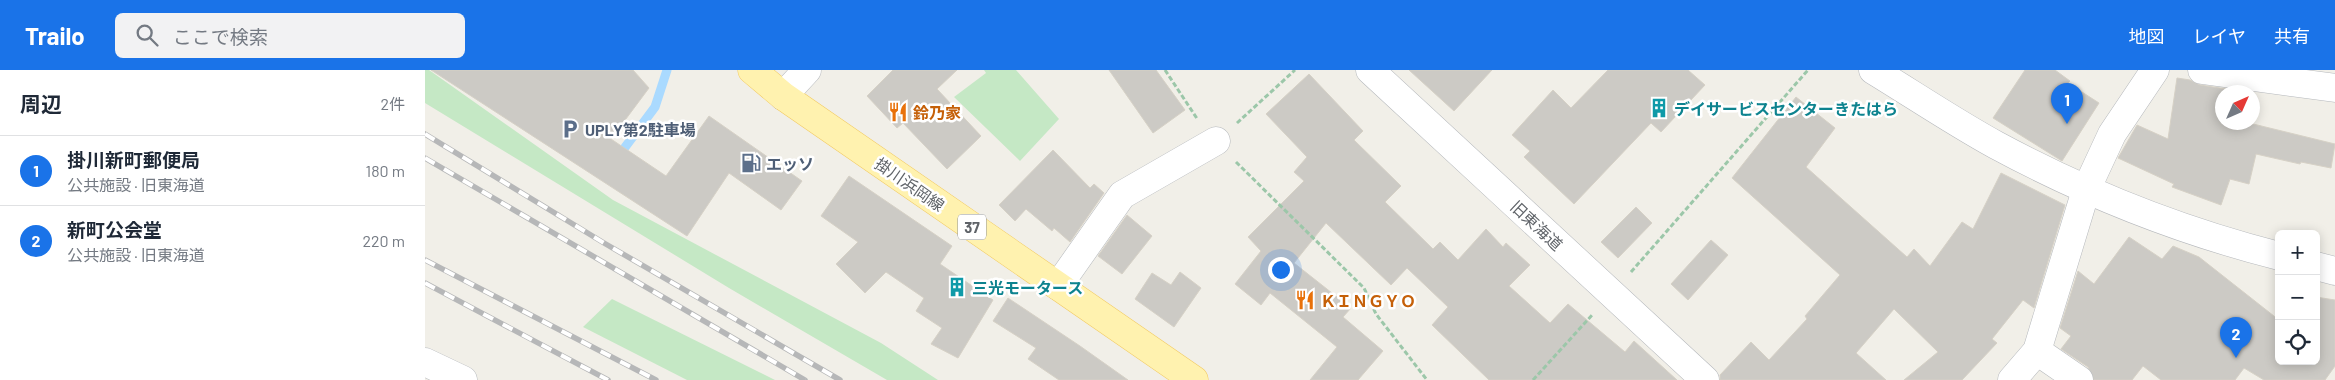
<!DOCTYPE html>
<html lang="ja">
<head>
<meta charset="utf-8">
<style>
  :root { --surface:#fff; --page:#f2f2f3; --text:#1f2937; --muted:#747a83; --line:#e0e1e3; --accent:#1a73e8 }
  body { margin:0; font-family:Barlow,"Noto Sans JP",sans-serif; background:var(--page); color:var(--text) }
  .controls { position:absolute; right:15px; bottom:15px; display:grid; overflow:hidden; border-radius:8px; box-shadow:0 2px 12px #0003 }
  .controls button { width:45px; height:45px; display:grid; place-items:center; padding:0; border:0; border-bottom:1px solid var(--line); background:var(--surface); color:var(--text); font:25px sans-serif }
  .compass { position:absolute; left:1790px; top:15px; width:45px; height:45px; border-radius:50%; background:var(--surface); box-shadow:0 2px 12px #0003; rotate:45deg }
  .you { position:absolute; left:855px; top:199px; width:18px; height:18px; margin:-12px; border:4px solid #fff; border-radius:50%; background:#1a73e8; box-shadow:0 0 0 8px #1a73e833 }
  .badge { display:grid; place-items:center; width:32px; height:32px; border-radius:50%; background:var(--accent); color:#fff; font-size:16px; font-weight:700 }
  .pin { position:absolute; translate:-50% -41px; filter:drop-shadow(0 1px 2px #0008) }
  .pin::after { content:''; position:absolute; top:26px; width:18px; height:15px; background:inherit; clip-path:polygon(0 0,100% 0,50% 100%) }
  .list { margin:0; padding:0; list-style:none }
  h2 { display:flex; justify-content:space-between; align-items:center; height:65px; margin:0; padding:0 20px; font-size:21px }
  h2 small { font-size:16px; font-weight:400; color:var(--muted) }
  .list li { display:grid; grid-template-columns:32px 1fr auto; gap:15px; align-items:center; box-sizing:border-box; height:70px; padding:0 20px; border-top:1px solid var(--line) }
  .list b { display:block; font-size:19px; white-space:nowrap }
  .list p { margin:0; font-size:16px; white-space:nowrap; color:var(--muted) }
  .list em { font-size:16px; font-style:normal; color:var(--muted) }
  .icon { flex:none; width:28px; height:28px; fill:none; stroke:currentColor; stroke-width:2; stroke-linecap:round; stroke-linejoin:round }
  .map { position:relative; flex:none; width:1910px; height:310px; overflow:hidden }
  header { display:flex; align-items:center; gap:30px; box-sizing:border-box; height:70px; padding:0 25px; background:var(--accent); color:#fff }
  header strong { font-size:24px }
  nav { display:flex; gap:28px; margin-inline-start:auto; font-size:18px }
  .search { width:350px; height:45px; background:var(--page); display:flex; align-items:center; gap:12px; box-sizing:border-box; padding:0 18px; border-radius:8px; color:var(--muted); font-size:19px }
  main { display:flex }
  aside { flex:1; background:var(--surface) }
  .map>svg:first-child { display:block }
  .green { fill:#c5e8c5 }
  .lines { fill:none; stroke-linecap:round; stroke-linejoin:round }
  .stream { stroke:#aadaff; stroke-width:9 }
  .building { fill:#cccac5; stroke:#d6d1c6 }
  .minor-casing { stroke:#b5b8bc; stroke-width:29 }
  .major-casing { stroke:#f2c960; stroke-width:29 }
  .path { stroke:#9cc7a9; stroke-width:3; stroke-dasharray:5 2.5; stroke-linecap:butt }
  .minor { stroke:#fff; stroke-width:28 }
  .major { stroke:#fff2af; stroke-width:28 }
  .rail-casing { stroke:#b6b7b8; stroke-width:5.5 }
  .rail { stroke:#fff; stroke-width:4; stroke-dasharray:11; stroke-linecap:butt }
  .labels { text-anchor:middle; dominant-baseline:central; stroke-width:5; stroke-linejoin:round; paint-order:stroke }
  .shield { fill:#fff; stroke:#8f9295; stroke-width:1 }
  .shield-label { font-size:15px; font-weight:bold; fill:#5f6368 }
  .culture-label { font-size:16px; font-weight:bold; fill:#0d838f; stroke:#fff; text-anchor:start }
  .food-label { font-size:16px; font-weight:bold; fill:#c56008; stroke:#fff; text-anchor:start }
  .service-label { font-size:16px; font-weight:bold; fill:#4e5e75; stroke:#fff; text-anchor:start }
  .street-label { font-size:16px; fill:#5f6368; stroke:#fff }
</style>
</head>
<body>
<header>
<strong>Trailo</strong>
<div class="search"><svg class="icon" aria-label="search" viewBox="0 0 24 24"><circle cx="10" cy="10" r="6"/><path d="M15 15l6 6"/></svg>ここで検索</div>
<nav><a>地図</a><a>レイヤ</a><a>共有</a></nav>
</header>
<main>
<aside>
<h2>周辺<small>2件</small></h2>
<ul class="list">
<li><span class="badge">1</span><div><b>掛川新町郵便局</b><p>公共施設 · 旧東海道</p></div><em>180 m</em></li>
<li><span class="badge">2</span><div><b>新町公会堂</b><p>公共施設 · 旧東海道</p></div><em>220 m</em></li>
</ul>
</aside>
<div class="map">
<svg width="1910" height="310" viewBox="0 0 1910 310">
  <rect width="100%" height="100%" fill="#f1efe8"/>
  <!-- green -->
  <g class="green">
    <polygon points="0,0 4,0 188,130 456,273 513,310 462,310 304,218 0,33"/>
    <polygon points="559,0 591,0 634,49 595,91 529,27 561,3"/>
    <polygon points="187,229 350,310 262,310 158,257"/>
  </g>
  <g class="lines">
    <!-- stream -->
    <polyline class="stream" points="192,88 230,37 242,0"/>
  </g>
  <!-- building -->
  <g class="building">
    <polygon points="6,0 208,0 224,18 186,69 241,106 284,46 377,111 356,140 304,103 262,166"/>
    <polygon points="468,0 532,0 512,19 556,66 522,99 478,53 472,58 442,26"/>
    <polygon points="684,0 731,0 760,40 728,63"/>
    <polygon points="984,0 1067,0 1029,41"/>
    <polygon points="1183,0 1263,0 1280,15 1236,62 1226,53 1149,134 1099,87 1105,81 1087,65 1128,20 1146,38"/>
    <polygon points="1600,0 1630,0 1645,11 1643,13 1674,33 1637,91 1568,48"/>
    <polygon points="884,4 938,61 929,70 976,116 960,132 1008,179 1015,172 1033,190 1061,159 1078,177 1081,173 1105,195 1084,216 1125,253 1143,234 1200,282 1209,271 1252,310 1064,310 1007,255 1023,237 982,198 966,215 901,153 869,193 926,238 918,247 958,281 933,310 885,310 912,277 845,223 836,235 810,214 836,181 823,167 879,111 869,102 882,87 841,44"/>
    <polygon points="1752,8 1765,10 1775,15 1808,20 1808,22 1798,22 1798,52 1820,52 1910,74 1906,98 1876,92 1875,94 1831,84 1824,114 1805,109 1796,135 1747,117 1749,114 1693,88 1712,55 1743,69"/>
    <polygon points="1371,27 1410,58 1381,97 1482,187 1489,179 1505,196 1537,152 1548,159 1576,103 1640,135 1609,238 1598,230 1567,269 1572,273 1537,310 1479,310 1513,282 1469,239 1431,283 1461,310 1295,310 1295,305 1326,272 1344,290 1382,249 1380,246 1415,205 1307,108"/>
    <polygon points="628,80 665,118 669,114 679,123 645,172 629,158 627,161 601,139 590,151 574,135"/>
    <polygon points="424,106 527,176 515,194 568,230 533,288 506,274 517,258 491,241 499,228 461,202 440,223 411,194 433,172 396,146"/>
    <polygon points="1211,137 1227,153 1193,188 1176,172"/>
    <polygon points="702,145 727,166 697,204 673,186"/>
    <polygon points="1704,167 1737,189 1748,176 1774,187 1854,250 1854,291 1891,291 1891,227 1910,230 1910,296 1900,310 1839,310 1819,298 1810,310 1736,310 1718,296 1707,310 1669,310 1663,297 1636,279 1646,266 1635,258 1653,201 1669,214"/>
    <polygon points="1286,170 1303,185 1263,230 1246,214"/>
    <polygon points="755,202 776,218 749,257 710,229 727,203 746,215"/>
    <polygon points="583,228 655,276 703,310 634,310 603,289 611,278 568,251"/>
  </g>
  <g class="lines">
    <defs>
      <g id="minor">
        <polyline points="945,0 1280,310"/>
        <path d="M1448,0C1489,25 1529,52 1571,75C1660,123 1756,161 1854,186"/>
        <polyline points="1777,0 1910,18"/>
        <polyline points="358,26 382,0"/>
        <polyline points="1891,196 1910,201"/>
        <polyline points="633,216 697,125 791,71"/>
        <polyline points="1612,281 1654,310"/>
        <polyline points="0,292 38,310"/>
        <polyline points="1587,310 1612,281 1661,120 1687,64 1730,0"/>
      </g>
      <polyline id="major" points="327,0 358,26 769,310"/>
    </defs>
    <!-- minor casing -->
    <use href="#minor" class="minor-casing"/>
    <!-- major casing -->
    <use href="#major" class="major-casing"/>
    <!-- path -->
    <g class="path">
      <polyline points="740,0 773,50"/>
      <polyline points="812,53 870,0"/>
      <polyline points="811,92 939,218 951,244 1002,310"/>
      <polyline points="1206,202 1383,0"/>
      <polyline points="1108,310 1168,244"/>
    </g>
    <!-- minor -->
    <use href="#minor" class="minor"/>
    <!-- major -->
    <use href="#major" class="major"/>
    <defs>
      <g id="rail">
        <polyline points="0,64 179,173 415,310"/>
        <polyline points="0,88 380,310"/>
        <polyline points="0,190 231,310"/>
        <polyline points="0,213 183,310"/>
      </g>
    </defs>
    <!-- rail casing -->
    <use href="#rail" class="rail-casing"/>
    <!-- rail -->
    <use href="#rail" class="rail"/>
  </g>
  <!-- icons -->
  <defs>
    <symbol id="building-bare" viewBox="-9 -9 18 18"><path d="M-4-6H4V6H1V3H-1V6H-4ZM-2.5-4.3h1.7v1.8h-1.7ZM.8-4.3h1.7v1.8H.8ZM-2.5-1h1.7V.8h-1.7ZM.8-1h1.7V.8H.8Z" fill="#0f9aa8" stroke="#fff" stroke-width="2.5" paint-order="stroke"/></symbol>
    <symbol id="restaurant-bare" viewBox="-9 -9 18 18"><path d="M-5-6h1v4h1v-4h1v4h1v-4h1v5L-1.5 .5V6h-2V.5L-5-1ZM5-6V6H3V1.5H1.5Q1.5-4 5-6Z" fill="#e8710a" stroke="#fff" stroke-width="2.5" paint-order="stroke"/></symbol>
    <symbol id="parking-bare" viewBox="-9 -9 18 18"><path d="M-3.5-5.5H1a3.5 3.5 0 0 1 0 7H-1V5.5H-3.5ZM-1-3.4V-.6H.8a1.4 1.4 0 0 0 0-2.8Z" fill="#5c6f8a" stroke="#fff" stroke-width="2.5" paint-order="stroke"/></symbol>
    <symbol id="fuel-bare" viewBox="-9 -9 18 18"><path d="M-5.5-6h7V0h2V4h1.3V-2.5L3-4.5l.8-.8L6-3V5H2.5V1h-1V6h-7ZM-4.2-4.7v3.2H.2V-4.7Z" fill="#5c6f8a" stroke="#fff" stroke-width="2.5" paint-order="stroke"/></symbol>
  </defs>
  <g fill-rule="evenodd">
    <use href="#building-bare" x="1220" y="24" width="28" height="28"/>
    <use href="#restaurant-bare" x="459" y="28" width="28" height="28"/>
    <use href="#parking-bare" x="131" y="45" width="28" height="28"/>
    <use href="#fuel-bare" x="312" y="79" width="28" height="28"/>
    <use href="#building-bare" x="518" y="203" width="28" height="28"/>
    <use href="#restaurant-bare" x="866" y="216" width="28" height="28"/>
  </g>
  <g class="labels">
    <!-- shield labels -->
    <rect class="shield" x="533" y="144.5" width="28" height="25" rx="4"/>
    <g class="shield-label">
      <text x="547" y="157">37</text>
    </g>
    <!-- culture labels -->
    <g class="culture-label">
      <text x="1249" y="38">デイサービスセンターきたはら</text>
      <text x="547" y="217">三光モータース</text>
    </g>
    <!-- food labels -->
    <g class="food-label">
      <text x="488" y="42">鈴乃家</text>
      <text x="895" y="230">ＫＩＮＧＹＯ</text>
    </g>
    <!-- service labels -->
    <g class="service-label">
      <text x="160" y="59">UPLY第2駐車場</text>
      <text x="341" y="93">エッソ</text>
    </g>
    <!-- street labels -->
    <g class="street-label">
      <text transform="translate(485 114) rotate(35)">掛川浜岡線</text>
      <text transform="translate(1112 155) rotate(43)">旧東海道</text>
    </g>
  </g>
</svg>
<div class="controls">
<button>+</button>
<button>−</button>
<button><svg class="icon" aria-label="locate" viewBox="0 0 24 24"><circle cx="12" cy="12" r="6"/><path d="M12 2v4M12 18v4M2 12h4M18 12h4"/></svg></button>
</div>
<svg class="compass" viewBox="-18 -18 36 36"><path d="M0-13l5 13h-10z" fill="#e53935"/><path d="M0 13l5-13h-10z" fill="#747a83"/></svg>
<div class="you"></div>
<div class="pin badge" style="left:1642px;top:54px">1</div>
<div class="pin badge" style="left:1811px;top:288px">2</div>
</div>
</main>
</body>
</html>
